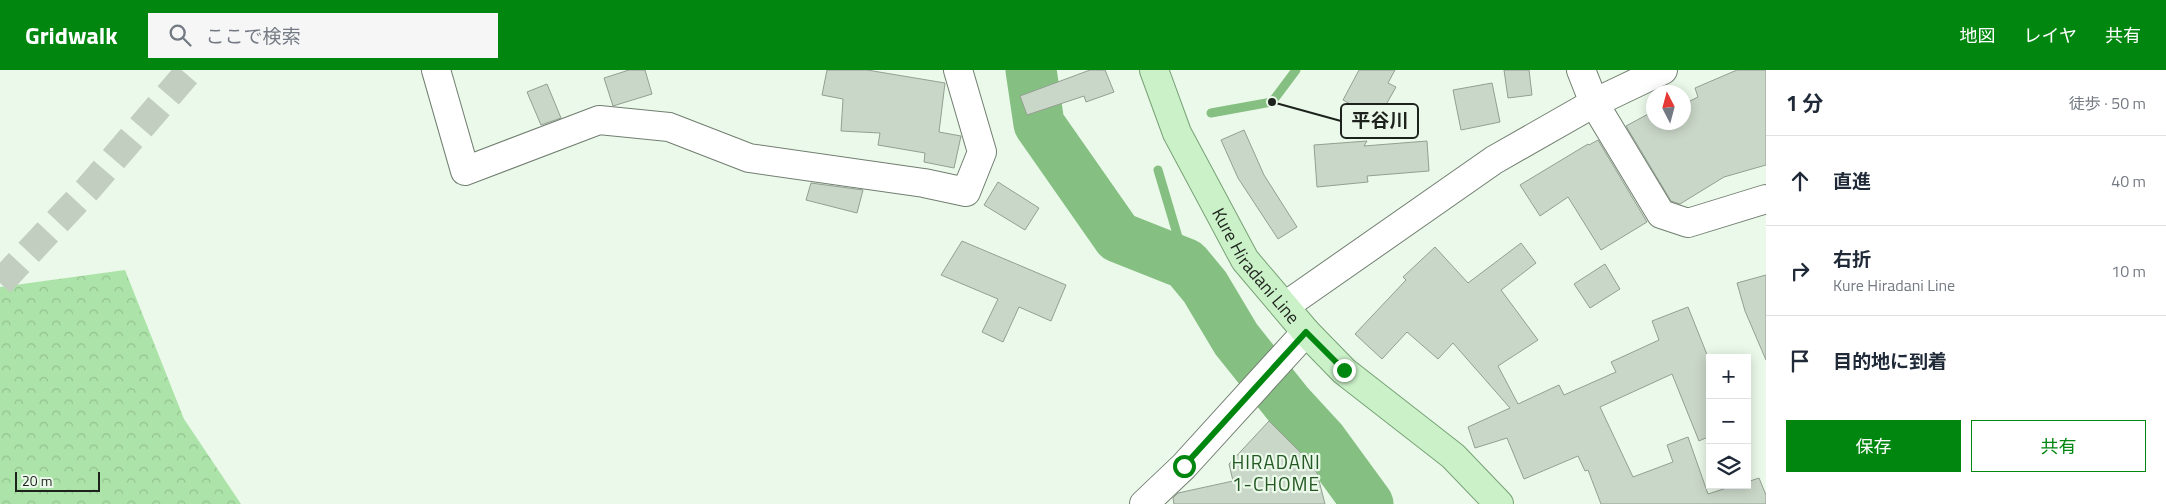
<!DOCTYPE html>
<html lang="ja">
<head>
<meta charset="utf-8">
<style>
  :root { --surface:#fff; --page:#f6f6f7; --text:#1f2937; --muted:#747a83; --line:#e0e1e3; --accent:#01870f }
  body { margin:0; font-family:"Titillium Web","Noto Sans JP",sans-serif; background:var(--page); color:var(--text) }
  .controls { position:absolute; right:15px; bottom:15px; display:grid; overflow:hidden; border-radius:0px; box-shadow:0 2px 12px #0003 }
  .controls button { width:45px; height:45px; display:grid; place-items:center; padding:0; border:0; border-bottom:1px solid var(--line); background:var(--surface); color:var(--text); font:25px sans-serif }
  .compass { position:absolute; left:1646px; top:15px; width:45px; height:45px; border-radius:50%; background:var(--surface); box-shadow:0 2px 12px #0003; rotate:354deg }
  .scale { position:absolute; left:15px; bottom:12px; width:85px; box-sizing:border-box; padding-left:5px; border:2px solid #1d221c; border-top:0; font-size:14px; line-height:18px; white-space:nowrap; color:#1d221c; -webkit-text-stroke:4px #eaf9e9; paint-order:stroke }
  .stop { position:absolute; width:15px; height:15px; margin:-11px; border:4px solid #01870f; border-radius:50%; background:#fff }
  .stop.end { background:#01870f; border-color:#fff; box-shadow:0 1px 5px #0008 }
  .list { margin:0; padding:0; list-style:none }
  h2 { display:flex; justify-content:space-between; align-items:center; height:65px; margin:0; padding:0 20px; font-size:21px }
  h2 small { font-size:16px; font-weight:400; color:var(--muted) }
  .list li { display:grid; grid-template-columns:32px 1fr auto; gap:15px; align-items:center; box-sizing:border-box; height:90px; padding:0 20px; border-top:1px solid var(--line) }
  .list b { display:block; font-size:19px; white-space:nowrap }
  .list p { margin:0; font-size:16px; white-space:nowrap; color:var(--muted) }
  .list em { font-size:16px; font-style:normal; color:var(--muted) }
  .actions { display:flex; gap:10px; padding:15px 20px }
  .actions a { flex:1; padding:11px 0; border:1px solid var(--accent); border-radius:0px; text-align:center; font-size:18px; color:var(--accent) }
  .actions .main { background:var(--accent); color:#fff }
  .icon { flex:none; width:28px; height:28px; fill:none; stroke:currentColor; stroke-width:2; stroke-linecap:round; stroke-linejoin:round }
  .map { position:relative; flex:none; width:1766px; height:434px; overflow:hidden }
  header { display:flex; align-items:center; gap:30px; box-sizing:border-box; height:70px; padding:0 25px; background:var(--accent); color:#fff }
  header strong { font-size:24px }
  nav { display:flex; gap:28px; margin-inline-start:auto; font-size:18px }
  .search { width:350px; height:45px; background:var(--page); display:flex; align-items:center; gap:12px; box-sizing:border-box; padding:0 18px; border-radius:0px; color:var(--muted); font-size:19px }
  main { display:flex }
  aside { flex:1; background:var(--surface) }
  .map>svg:first-child { display:block }
  .forest { fill:url(#forest-crowns) }
  .lines { fill:none; stroke-linecap:round; stroke-linejoin:round }
  .stream { stroke:#85bf82; stroke-width:9 }
  .river { stroke:#85bf82; stroke-width:51 }
  .building { fill:#c9d7c8; stroke:#93a091 }
  .major-tunnel { stroke:#c1cec0; stroke-width:28; stroke-dasharray:28 14; stroke-linecap:butt }
  .minor-casing { stroke:#717e70; stroke-width:30 }
  .major-casing { stroke:#78a275; stroke-width:30 }
  .minor { stroke:#fff; stroke-width:28 }
  .major { stroke:#cbf1c9; stroke-width:28 }
  .route { stroke:#01870f; stroke-width:6 }
  .labels { text-anchor:middle; dominant-baseline:central; stroke-width:4.5; stroke-linejoin:round; paint-order:stroke }
  .street-label { font-size:18px; fill:#1d221c; stroke:#eaf9e9 }
  .neighbourhood-label { font-size:19px; letter-spacing:1px; fill:#245823; stroke:#eaf9e9 }
  .leader { fill:none; stroke:#1d221c; stroke-width:2 }
  .callout-dot { fill:#1d221c; stroke:#eaf9e9; stroke-width:2 }
  .callout { fill:#eaf9e9; stroke:#1d221c; stroke-width:2 }
  .callout-label { font-size:19px; text-anchor:middle; font-weight:bold; fill:#1d221c }
</style>
</head>
<body>
<header>
<strong>Gridwalk</strong>
<div class="search"><svg class="icon" aria-label="search" viewBox="0 0 24 24"><circle cx="10" cy="10" r="6"/><path d="M15 15l6 6"/></svg>ここで検索</div>
<nav><a>地図</a><a>レイヤ</a><a>共有</a></nav>
</header>
<main>
<div class="map">
<svg width="1766" height="434" viewBox="0 0 1766 434">
  <defs>
    <pattern id="forest-crowns" width="20" height="18" patternUnits="userSpaceOnUse" patternTransform="scale(1.25)"><rect width="20" height="18" fill="#ace3a8"/><path d="M2 6a3 3 0 1 1 6 0M12 15a3 3 0 1 1 6 0" fill="none" stroke="#94c290"/></pattern>
  </defs>
  <rect width="100%" height="100%" fill="#eaf9e9"/>
  <!-- forest -->
  <polygon class="forest" points="125,200 184,349 241,434 0,434 0,217"/>
  <g class="lines">
    <!-- stream -->
    <g class="stream">
      <polyline points="1211,43 1272,32 1296,0"/>
      <polyline points="1158,100 1186,194"/>
    </g>
    <!-- river -->
    <polyline class="river" points="1031,0 1039,54 1118,167 1186,194 1205,217 1236,269 1288,334 1322,371 1368,434"/>
  </g>
  <!-- building -->
  <g class="building">
    <polygon points="629,0 645,0 652,24 613,36 604,8"/>
    <polygon points="827,0 867,0 945,13 939,62 961,66 954,98 924,92 925,83 878,75 880,63 841,61 843,29 822,25"/>
    <polygon points="1090,0 1105,0 1114,22 1086,32 1084,26 1027,45 1020,26"/>
    <polygon points="1359,0 1395,0 1388,13 1396,17 1378,49 1343,30"/>
    <polygon points="1504,0 1529,0 1532,25 1508,28"/>
    <polygon points="1737,0 1766,0 1766,95 1724,107 1680,134 1671,131 1626,56 1652,42 1654,52 1684,52 1684,34 1698,27 1695,18"/>
    <polygon points="1492,13 1500,52 1461,60 1453,20"/>
    <polygon points="547,14 561,48 541,55 527,22"/>
    <polygon points="1244,60 1264,105 1297,157 1278,169 1238,108 1221,70"/>
    <polygon points="1598,70 1647,152 1601,180 1568,127 1540,146 1520,115 1588,74 1589,75"/>
    <polygon points="1367,71 1364,76 1427,71 1429,101 1367,106 1368,112 1317,117 1314,75"/>
    <polygon points="998,112 1039,138 1025,160 984,135"/>
    <polygon points="811,113 863,120 857,143 806,130"/>
    <polygon points="962,171 1066,215 1051,251 1019,237 1003,272 982,262 998,229 941,205"/>
    <polygon points="1521,173 1536,193 1501,220 1538,270 1498,296 1518,334 1559,315 1564,325 1616,302 1611,292 1659,270 1652,251 1688,237 1710,292 1710,366 1699,371 1672,304 1600,337 1633,407 1673,392 1667,375 1688,367 1708,424 1736,415 1747,415 1747,412 1759,408 1766,425 1766,434 1601,434 1588,400 1585,401 1578,386 1524,409 1507,368 1475,378 1468,357 1510,338 1453,273 1438,289 1407,262 1382,289 1355,264 1406,210 1403,207 1435,177 1468,213"/>
    <polygon points="1605,194 1620,219 1590,238 1574,214"/>
    <polygon points="1766,205 1766,290 1745,241 1737,213"/>
    <polygon points="1269,351 1309,391 1317,403 1325,434 1174,434 1173,428 1178,423 1233,411 1229,394"/>
  </g>
  <g class="lines">
    <!-- major-tunnel -->
    <polyline class="major-tunnel" points="0,213 87,120 190,0"/>
    <defs>
      <g id="minor">
        <polyline points="436,0 465,101 599,50 669,57 749,88 924,113 966,122 982,82 958,0"/>
        <polyline points="1581,0 1594,33 1661,144 1688,153 1766,129"/>
        <polyline points="1285,236 1494,90 1594,33 1663,0"/>
        <polyline points="1144,434 1184,396 1306,262"/>
      </g>
      <g id="major">
        <path id="s1" d="M1154,0L1177,63L1245,190L1306,262L1344,301L1453,386L1499,434"/>
      </g>
    </defs>
    <!-- minor casing -->
    <use href="#minor" class="minor-casing"/>
    <!-- major casing -->
    <use href="#major" class="major-casing"/>
    <!-- minor -->
    <use href="#minor" class="minor"/>
    <!-- major -->
    <use href="#major" class="major"/>
  </g>
  <g class="lines">
    <!-- route -->
    <polyline class="route" points="1184,396 1306,262 1344,300"/>
  </g>
  <g class="labels">
    <!-- street labels -->
    <g class="street-label">
      <text stroke="none"><textPath href="#s1" startOffset="222">Kure Hiradani Line</textPath></text>
    </g>
    <!-- neighbourhood labels -->
    <g class="neighbourhood-label">
      <text x="1276" y="391">HIRADANI<tspan x="1276" dy="22">1-CHOME</tspan></text>
    </g>
  </g>
  <!-- callouts -->
  <path class="leader" d="M1272 32L1341 51"/>
  <circle class="callout-dot" cx="1272" cy="32" r="5"/>
  <rect class="callout" x="1341" y="34" width="77" height="34" rx="5"/>
  <g class="callout-label">
    <text x="1380" y="57">平谷川</text>
  </g>
</svg>
<div class="controls">
<button>+</button>
<button>−</button>
<button><svg class="icon" aria-label="layers" viewBox="0 0 24 24"><path d="M12 4l9 5-9 5-9-5zM3 14l9 5 9-5"/></svg></button>
</div>
<svg class="compass" viewBox="-18 -18 36 36"><path d="M0-13l5 13h-10z" fill="#e53935"/><path d="M0 13l5-13h-10z" fill="#747a83"/></svg>
<div class="scale">20 m</div>
<div class="stop" style="left:1184px;top:396px"></div>
<div class="stop end" style="left:1344px;top:300px"></div>
</div>
<aside>
<h2>1 分<small>徒歩 · 50 m</small></h2>
<ul class="list">
<li><svg class="icon" aria-label="ahead" viewBox="0 0 24 24"><path d="M12 20V5M6 11l6-6 6 6"/></svg><div><b>直進</b></div><em>40 m</em></li>
<li><svg class="icon" aria-label="right" viewBox="0 0 24 24"><path d="M7 20v-9h11M14 6l5 5-5 5"/></svg><div><b>右折</b><p>Kure Hiradani Line</p></div><em>10 m</em></li>
<li><svg class="icon" aria-label="arrive" viewBox="0 0 24 24"><path d="M6 21V4h12l-3 4 3 4H6"/></svg><div><b>目的地に到着</b></div></li>
</ul>
<div class="actions"><a class="main">保存</a><a>共有</a></div>
</aside>
</main>
</body>
</html>
